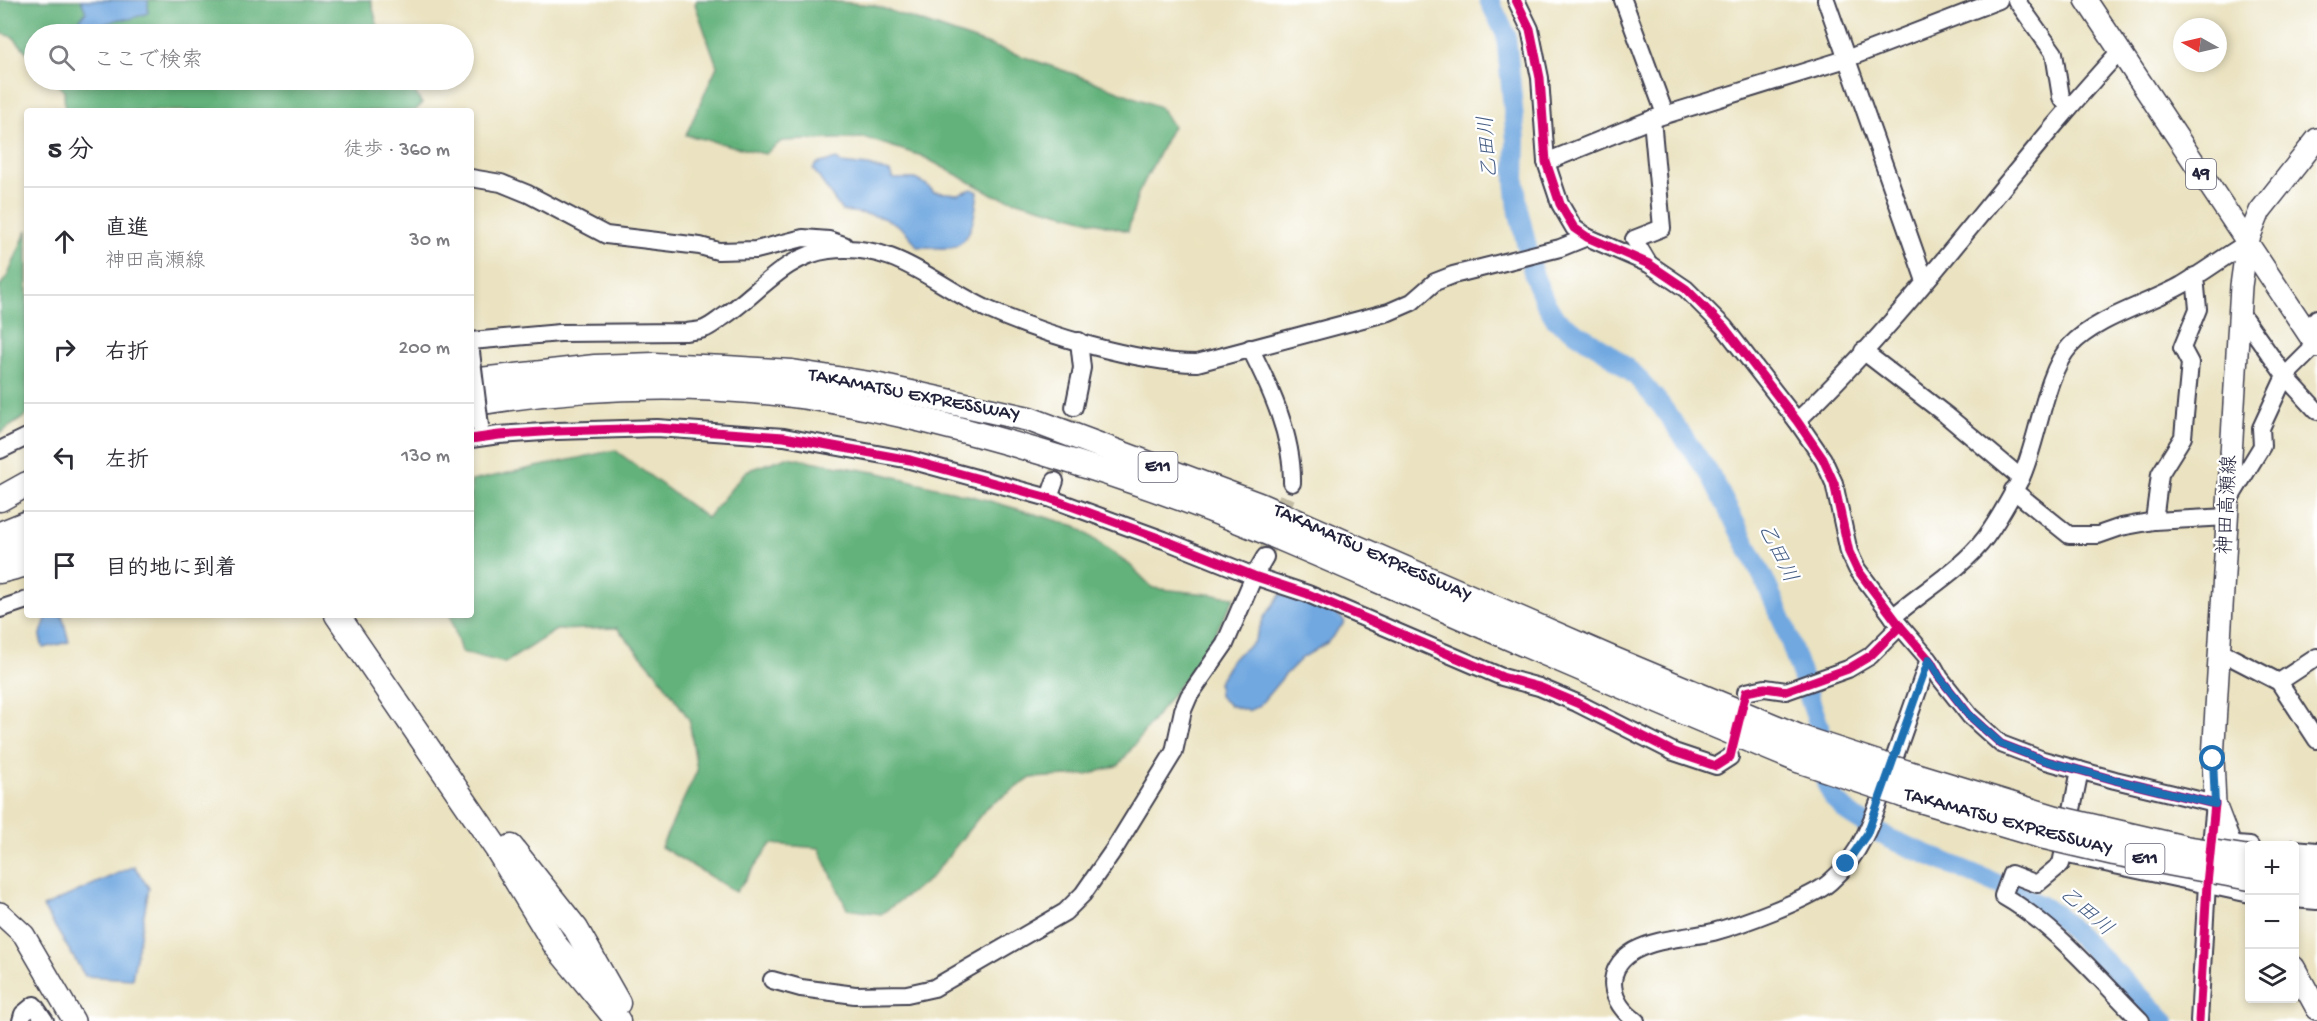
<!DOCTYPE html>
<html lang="ja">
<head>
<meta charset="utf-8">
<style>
  :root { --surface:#fff; --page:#f7f7f7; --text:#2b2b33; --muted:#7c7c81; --line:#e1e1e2 }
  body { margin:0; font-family:"Gochi Hand","Klee One",sans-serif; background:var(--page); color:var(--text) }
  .controls { position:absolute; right:18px; bottom:18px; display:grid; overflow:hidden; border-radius:6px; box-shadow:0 3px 9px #0003 }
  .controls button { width:54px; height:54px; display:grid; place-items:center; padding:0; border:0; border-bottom:2px solid var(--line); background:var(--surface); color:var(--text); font:30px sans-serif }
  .compass { position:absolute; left:2173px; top:18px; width:54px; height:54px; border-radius:50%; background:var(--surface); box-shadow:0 3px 9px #0003; rotate:278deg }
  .stop { position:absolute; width:18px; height:18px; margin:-14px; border:4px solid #1f6fb2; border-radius:50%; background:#fff }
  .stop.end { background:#1f6fb2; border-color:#fff; box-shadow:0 2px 6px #0008 }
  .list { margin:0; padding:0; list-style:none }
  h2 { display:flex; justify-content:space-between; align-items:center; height:78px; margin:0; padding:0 24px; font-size:26px }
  h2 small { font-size:20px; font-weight:400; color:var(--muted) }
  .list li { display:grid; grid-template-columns:39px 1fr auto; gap:18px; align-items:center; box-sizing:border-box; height:108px; padding:0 24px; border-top:2px solid var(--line) }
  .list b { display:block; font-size:22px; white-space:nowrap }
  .list p { margin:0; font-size:20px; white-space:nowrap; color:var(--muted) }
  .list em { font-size:20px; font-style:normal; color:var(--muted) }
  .icon { flex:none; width:33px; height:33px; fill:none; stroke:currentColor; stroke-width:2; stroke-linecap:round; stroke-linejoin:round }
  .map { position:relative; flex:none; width:2317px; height:1021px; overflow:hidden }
  .search { position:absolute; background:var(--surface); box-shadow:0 3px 9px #0003; left:24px; top:24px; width:450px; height:66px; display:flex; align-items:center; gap:15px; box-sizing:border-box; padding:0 21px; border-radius:33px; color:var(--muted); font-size:22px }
  .panel { position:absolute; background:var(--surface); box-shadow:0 3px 9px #0003; left:24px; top:108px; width:450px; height:510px; border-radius:6px }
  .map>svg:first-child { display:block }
  .forest { fill:#64b27c; stroke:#436a5c; stroke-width:1.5 }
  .water { fill:#71a8e0; stroke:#4a658e; stroke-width:1.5 }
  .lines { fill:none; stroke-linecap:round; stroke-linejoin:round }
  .river { stroke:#71a8e0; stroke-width:20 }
  .minor-tunnel { stroke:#c2bca5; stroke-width:16; stroke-dasharray:16 8; stroke-linecap:butt }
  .minor-casing { stroke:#403f4f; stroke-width:20 }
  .major-casing { stroke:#403f4f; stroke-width:24 }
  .highway-casing { stroke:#403f4f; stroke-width:27 }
  .minor { stroke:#fff; stroke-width:16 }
  .major { stroke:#fff; stroke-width:21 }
  .highway { stroke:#fff; stroke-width:24 }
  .minor-bridge-casing { stroke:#403f4f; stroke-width:20; stroke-linecap:butt }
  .highway-bridge-casing { stroke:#403f4f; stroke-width:27; stroke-linecap:butt }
  .minor-bridge { stroke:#fff; stroke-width:16 }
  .highway-bridge { stroke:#fff; stroke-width:24 }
  .cycleway-casing { stroke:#fff; stroke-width:13 }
  .cycleway { stroke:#d6006c; stroke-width:9 }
  .route { stroke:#1f6fb2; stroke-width:8 }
  .labels { text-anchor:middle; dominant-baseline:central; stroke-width:4.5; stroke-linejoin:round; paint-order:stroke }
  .shield { fill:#fff; stroke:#646476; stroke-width:1.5 }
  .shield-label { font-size:18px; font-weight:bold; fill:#22223b }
  .street-label { font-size:20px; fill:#22223b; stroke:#fff }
  .water-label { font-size:21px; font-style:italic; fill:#465e85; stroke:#fff }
</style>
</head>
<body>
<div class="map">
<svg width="2317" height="1021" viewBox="0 0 2317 1021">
  <rect width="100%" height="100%" fill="#fff"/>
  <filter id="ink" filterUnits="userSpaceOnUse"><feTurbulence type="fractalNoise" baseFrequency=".0167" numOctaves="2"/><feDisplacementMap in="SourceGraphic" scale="12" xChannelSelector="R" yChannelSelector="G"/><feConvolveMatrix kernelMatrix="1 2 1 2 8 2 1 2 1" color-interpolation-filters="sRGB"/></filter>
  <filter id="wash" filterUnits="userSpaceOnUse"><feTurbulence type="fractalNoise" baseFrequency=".008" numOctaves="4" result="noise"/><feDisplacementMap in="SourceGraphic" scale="24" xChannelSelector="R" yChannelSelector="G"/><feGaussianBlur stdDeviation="1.35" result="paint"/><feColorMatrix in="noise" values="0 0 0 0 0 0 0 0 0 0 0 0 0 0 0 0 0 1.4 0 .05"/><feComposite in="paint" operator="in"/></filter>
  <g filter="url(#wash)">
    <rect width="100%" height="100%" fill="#eae2c0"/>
    <!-- forest -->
    <g class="forest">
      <polygon points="0,0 371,0 377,24 383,34 34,34 34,60 13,37 0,33"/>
      <polygon points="697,0 818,0 873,5 1071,73 1160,107 1173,126 1138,194 1128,231 994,195 922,156 865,138 782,141 765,154 686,135 717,66 695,4"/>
      <polygon points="53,80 408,80 422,104 415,111 65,111 64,91"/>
      <polygon points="27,230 27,415 0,433 0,286 8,275"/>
      <polygon points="615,450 707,518 746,471 787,457 880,473 983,499 1076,526 1130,565 1153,588 1235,597 1204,653 1119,765 1087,775 1031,778 987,807 930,879 881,914 847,909 819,848 771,844 736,892 661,847 697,771 689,719 659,676 617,628 556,630 505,663 461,652 450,615 471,615 471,481"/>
    </g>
    <!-- water -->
    <g class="water">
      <polygon points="81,0 148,0 148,13 130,19 119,19 82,32 78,21 86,12"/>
      <path d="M837,159L841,163L869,166L890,172L893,179C914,179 919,176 934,192L958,194L972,189L978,192C975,213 973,247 946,248C936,249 927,246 917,247C901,217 873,214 842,211L813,169L816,164Z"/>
      <path d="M1281,594C1304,599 1330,603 1345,622L1327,643L1302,658L1284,676L1259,706L1248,711L1229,705L1219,696L1218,683L1232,659L1254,642L1264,617Z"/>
      <polygon points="47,615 62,615 69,642 43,648 40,637"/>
      <polygon points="134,866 149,888 132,979 85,976 43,907"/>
    </g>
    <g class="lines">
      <!-- river -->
      <polyline class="river" points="1489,0 1506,35 1516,140 1515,181 1518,209 1534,276 1544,300 1556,320 1607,352 1636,376 1660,404 1711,476 1764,579 1784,624 1819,726 1826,783 1834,799 1851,815 1888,838 2012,890 2056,914 2165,1021"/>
    </g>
  </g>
  <g filter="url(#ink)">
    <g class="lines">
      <!-- minor-tunnel -->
      <g class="minor-tunnel">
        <polyline points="1055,481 1074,407"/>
        <polyline points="1265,557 1292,483"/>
      </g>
      <defs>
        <g id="minor">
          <polyline points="1516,0 1530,29 1540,78 1546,162 1560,204 1574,228 1587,237 1649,264 1686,289 1724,327 1797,421 1823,459 1834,483 1849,552 1857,569 1900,626 1931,662 1940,678 1970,716 2001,744 2043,760 2115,780 2215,804 2207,884 2199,1021"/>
          <polyline points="1623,0 1665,114"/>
          <polyline points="1826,0 1925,281"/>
          <polyline points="2016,0 2054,53 2061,97 2069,108"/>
          <polyline points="1546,162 1652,119 1846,59 1999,0"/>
          <polyline points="471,178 501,183 528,194 606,235 700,246 718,251 756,250 803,238 829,240 844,245"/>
          <polyline points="1649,264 1634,239 1662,228 1652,119"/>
          <polyline points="2308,332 2317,318"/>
          <path d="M471,341L560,333L686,332C691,331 698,331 704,329C710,327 717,321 723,317C757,295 785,255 829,250C896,242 931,283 987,309C1042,334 1137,363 1197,363L1389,312L1412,302L1435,282L1453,275L1560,248L1587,237"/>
          <polyline points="2316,345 2285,376 2317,411"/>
          <path d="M1250,348C1271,389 1293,437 1292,483"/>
          <polyline points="1863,351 1946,415 2021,478"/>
          <polyline points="1074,407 1082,368 1079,341"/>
          <path d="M1797,421C1916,308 2009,170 2121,50"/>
          <polyline points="471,439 499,435 557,431 657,428 784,437 910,460 1049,498 1164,540 1254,576 1308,594 1502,677 1539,687 1577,703 1674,752 1716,766 1730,757"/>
          <polyline points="0,450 27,437"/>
          <polyline points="2013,490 2069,535 2098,535 2121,527 2154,521 2228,517"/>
          <polyline points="1049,498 1055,481"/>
          <polyline points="2229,500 2262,446 2261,428 2285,376 2239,311"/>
          <polyline points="2154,521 2160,474 2183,437 2190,363 2182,348 2198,309 2195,276"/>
          <polyline points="0,609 27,600"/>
          <path d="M1893,617C1923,591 1962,569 1986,537C1999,519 2011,497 2021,478C2038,442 2045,373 2070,346C2096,318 2148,304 2182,285C2204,272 2225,256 2247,243"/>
          <polyline points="2219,651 2279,682 2317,740"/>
          <polyline points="2279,682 2317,657"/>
          <polyline points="1746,692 1765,688 1786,691 1848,669 1870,656 1900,626"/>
          <path d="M2080,770L2061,864L2037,884L2011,874L2003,896C2056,926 2098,978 2141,1021"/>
          <polyline points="2223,844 2250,846"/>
          <polyline points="2294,849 2317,851"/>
          <polyline points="2063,854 2250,894"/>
          <polyline points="2294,899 2317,901"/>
          <polyline points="772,980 801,988 855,995 907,994 934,988 1065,912 1083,894 1115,848 1174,752 1183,710 1189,696 1225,644 1254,576 1265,557"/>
          <polyline points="21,1021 23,1014 34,1005 45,1021"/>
          <path d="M1636,1021C1610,1003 1602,970 1634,951C1657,938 1687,938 1713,932C1739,925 1811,899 1830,882C1866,851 1877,806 1893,762C1905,728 1917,694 1929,659"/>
        </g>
        <g id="major">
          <polyline points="2086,0 2317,347"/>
          <polyline points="2240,869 2215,804 2213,759 2241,286 2247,243 2260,211 2317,139"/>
          <polyline points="0,913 24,935 74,1021"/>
          <polyline points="2294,967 2317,1009"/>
        </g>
        <g id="highway">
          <polyline points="471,381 595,367 654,365 726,368 792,372 870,384 1029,419 1259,505 1610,658 1804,739"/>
          <path d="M471,404C575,386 681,383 785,394C853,402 919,418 984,436C1076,461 1168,491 1256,528C1314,552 1372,578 1430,603C1552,657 1675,709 1798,760"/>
          <polyline points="0,499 27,484"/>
          <polyline points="0,534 27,523"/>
          <polyline points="0,555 27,544"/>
          <polyline points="0,571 27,564"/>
          <polyline points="337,615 497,849 556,946 618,1021"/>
          <polyline points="1908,773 2056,818"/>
          <polyline points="1903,795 2041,836"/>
          <polyline points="511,847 576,929 618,1003"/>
          <polyline points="2294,864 2317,867"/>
          <polyline points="2294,884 2317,887"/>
        </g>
      </defs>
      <!-- minor casing -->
      <use href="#minor" class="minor-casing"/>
      <!-- major casing -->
      <use href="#major" class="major-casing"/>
      <!-- highway casing -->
      <use href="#highway" class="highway-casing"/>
      <!-- minor -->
      <use href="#minor" class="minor"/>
      <!-- major -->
      <use href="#major" class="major"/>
      <!-- highway -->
      <use href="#highway" class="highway"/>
      <defs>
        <polyline id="minor-bridge" points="471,352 480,426"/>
        <g id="highway-bridge">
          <polyline points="1804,739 1908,773"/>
          <polyline points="1798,760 1903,795"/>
          <polyline points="2056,818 2185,848 2250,858"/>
          <polyline points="2041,836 2114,853 2250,878"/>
        </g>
      </defs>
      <!-- minor-bridge casing -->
      <use href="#minor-bridge" class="minor-bridge-casing"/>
      <!-- highway-bridge casing -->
      <use href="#highway-bridge" class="highway-bridge-casing"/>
      <!-- minor-bridge -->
      <use href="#minor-bridge" class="minor-bridge"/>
      <!-- highway-bridge -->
      <use href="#highway-bridge" class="highway-bridge"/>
      <defs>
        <g id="cycleway">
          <polyline points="1516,0 1530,29 1540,78 1546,162 1560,204 1574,228 1587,237 1649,264 1686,289 1724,327 1797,421 1823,459 1834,483 1849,552 1857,569 1900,626 1931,662 1940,678 1970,716 2001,744 2043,760 2115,780 2215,804 2207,884 2199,1021"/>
          <polyline points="471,439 499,435 557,431 657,428 784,437 910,460 1049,498 1164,540 1254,576 1308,594 1502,677 1539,687 1577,703 1674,752 1716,766 1730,757 1746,692 1765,688 1786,691 1848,669 1870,656 1900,626"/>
        </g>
      </defs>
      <!-- cycleway casing -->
      <use href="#cycleway" class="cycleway-casing"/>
      <!-- cycleway -->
      <use href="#cycleway" class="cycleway"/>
    </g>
  </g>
  <g class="lines" filter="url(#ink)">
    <!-- route -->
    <polyline class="route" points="1846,864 1867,834 1929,659 1940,678 1970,716 2001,744 2043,760 2115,780 2215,804 2213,759"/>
  </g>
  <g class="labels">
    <!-- shield labels -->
    <g class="shield">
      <rect x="2186" y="159" width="30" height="30" rx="4.5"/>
      <rect x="1138.5" y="452" width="39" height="30" rx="4.5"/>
      <rect x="2125.5" y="844" width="39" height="30" rx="4.5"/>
    </g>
    <g class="shield-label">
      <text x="2201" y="174">49</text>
      <text x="1158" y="467">E11</text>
      <text x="2145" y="859">E11</text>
    </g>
    <!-- street labels -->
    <g class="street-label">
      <text transform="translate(914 396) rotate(11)">TAKAMATSU EXPRESSWAY</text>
      <text transform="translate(2229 505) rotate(-87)">神田高瀬線</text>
      <text transform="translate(1372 554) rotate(24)">TAKAMATSU EXPRESSWAY</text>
      <text transform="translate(2008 823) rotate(15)">TAKAMATSU EXPRESSWAY</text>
    </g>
    <!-- water labels -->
    <g class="water-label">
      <text transform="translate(1490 147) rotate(-94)">乙田川</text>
      <text transform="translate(1776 554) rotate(64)">乙田川</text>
      <text transform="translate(2085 913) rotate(41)">乙田川</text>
    </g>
  </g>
</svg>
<div class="controls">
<button>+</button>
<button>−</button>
<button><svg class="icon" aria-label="layers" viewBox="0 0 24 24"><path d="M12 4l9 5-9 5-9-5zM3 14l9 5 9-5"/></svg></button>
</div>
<svg class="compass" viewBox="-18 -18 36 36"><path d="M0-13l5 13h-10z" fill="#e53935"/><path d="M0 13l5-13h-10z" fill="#7c7c81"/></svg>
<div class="stop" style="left:2213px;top:759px"></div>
<div class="stop end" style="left:1846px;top:864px"></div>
<div class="search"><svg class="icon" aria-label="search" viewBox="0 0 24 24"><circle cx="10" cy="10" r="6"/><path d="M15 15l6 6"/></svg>ここで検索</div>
<section class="panel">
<h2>5 分<small>徒歩 · 360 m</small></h2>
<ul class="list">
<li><svg class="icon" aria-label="ahead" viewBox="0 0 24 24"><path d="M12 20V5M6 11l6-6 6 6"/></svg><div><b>直進</b><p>神田高瀬線</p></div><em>30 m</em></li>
<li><svg class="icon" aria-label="right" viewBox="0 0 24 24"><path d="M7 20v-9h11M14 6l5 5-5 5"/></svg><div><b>右折</b></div><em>200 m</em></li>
<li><svg class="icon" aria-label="left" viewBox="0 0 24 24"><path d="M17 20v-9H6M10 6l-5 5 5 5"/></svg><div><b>左折</b></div><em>130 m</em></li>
<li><svg class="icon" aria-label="arrive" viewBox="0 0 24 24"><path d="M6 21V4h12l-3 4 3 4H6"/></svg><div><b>目的地に到着</b></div></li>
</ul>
</section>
</div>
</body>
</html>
